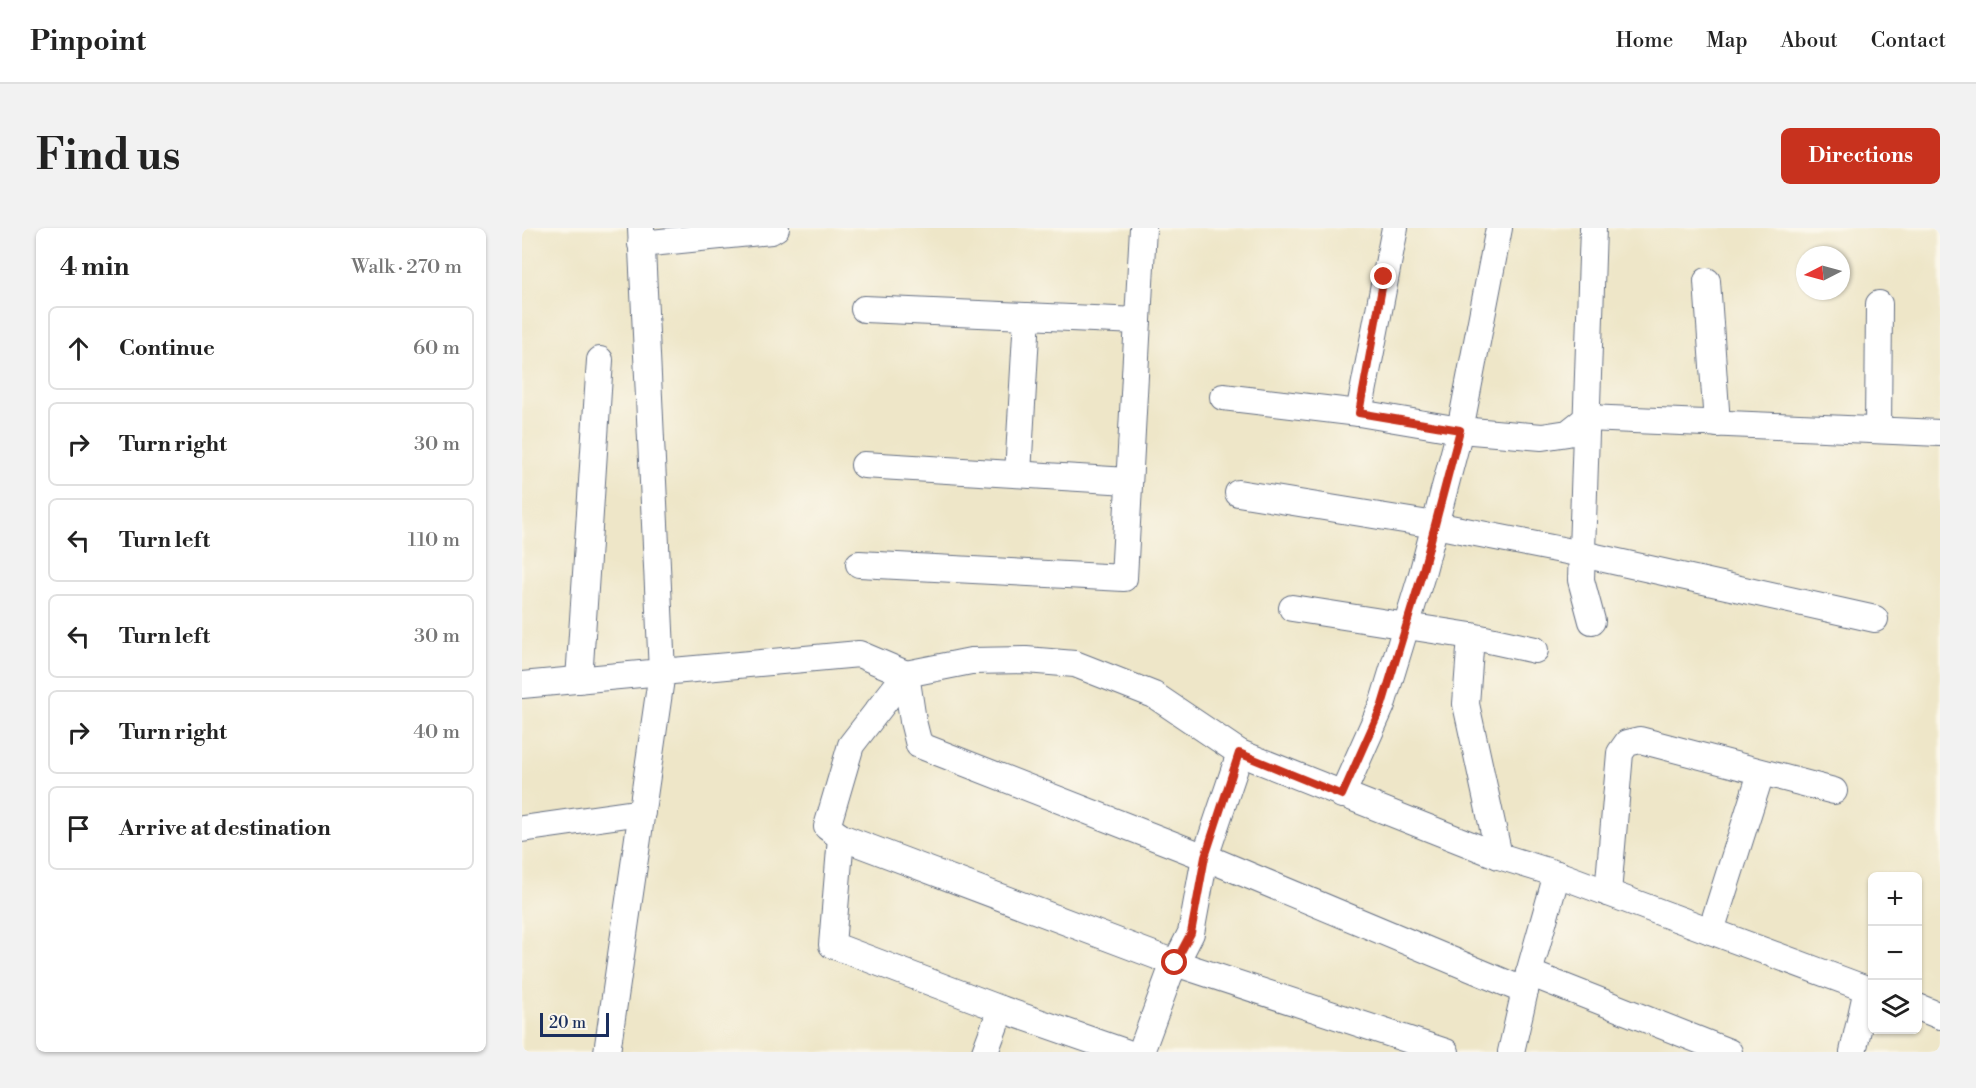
<!DOCTYPE html>
<html lang="en">
<head>
<meta charset="utf-8">
<style>
  :root { --surface:#fff; --page:#f2f2f2; --text:#222; --muted:#767676; --line:#e0e0e0; --accent:#c8321e }
  body { margin:0; font-family:"Libre Bodoni",serif; background:var(--page); color:var(--text) }
  .controls { position:absolute; right:18px; bottom:18px; display:grid; overflow:hidden; border-radius:9px; box-shadow:0 2px 4px #0004 }
  .controls button { width:54px; height:54px; display:grid; place-items:center; padding:0; border:0; border-bottom:2px solid var(--line); background:var(--surface); color:var(--text); font:30px sans-serif }
  .compass { position:absolute; left:1274px; top:18px; width:54px; height:54px; border-radius:50%; background:var(--surface); box-shadow:0 2px 4px #0004; rotate:264deg }
  .scale { position:absolute; left:18px; bottom:15px; width:69px; box-sizing:border-box; padding-left:6px; border:3px solid #1b2f5e; border-top:0; font-size:16px; line-height:21px; white-space:nowrap; color:#1b2f5e; -webkit-text-stroke:4px #fbf7ec; paint-order:stroke }
  .stop { position:absolute; width:18px; height:18px; margin:-14px; border:4px solid #c8321e; border-radius:50%; background:#fff }
  .stop.end { background:#c8321e; border-color:#fff; box-shadow:0 2px 6px #0008 }
  .list { margin:0; padding:0; list-style:none }
  h2 { display:flex; justify-content:space-between; align-items:center; height:78px; margin:0; padding:0 24px; font-size:26px }
  h2 small { font-size:20px; font-weight:400; color:var(--muted) }
  .list li { display:grid; grid-template-columns:39px 1fr auto; gap:18px; align-items:center; box-sizing:border-box; height:84px; margin:0 12px 12px; padding:0 12px; border:2px solid var(--line); border-radius:9px }
  .list b { display:block; font-size:22px; white-space:nowrap }
  .list em { font-size:20px; font-style:normal; color:var(--muted) }
  .icon { flex:none; width:33px; height:33px; fill:none; stroke:currentColor; stroke-width:2; stroke-linecap:round; stroke-linejoin:round }
  .map { position:relative; flex:none; width:1418px; height:824px; overflow:hidden; border-radius:9px }
  header { display:flex; align-items:center; gap:36px; box-sizing:border-box; height:84px; padding:0 30px; background:var(--surface); border-bottom:2px solid var(--line) }
  header strong { font-size:28px }
  nav { display:flex; gap:33px; margin-inline-start:auto; font-size:21px }
  .intro { display:flex; align-items:center; justify-content:space-between; box-sizing:border-box; height:144px; padding:0 36px }
  h1 { margin:0; font-size:42px }
  .button { padding:15px 27px; border-radius:9px; background:var(--accent); color:#fff; font-size:21px; font-weight:700 }
  main { display:flex; gap:36px; padding:0 36px }
  aside { flex:1; background:var(--surface); border-radius:9px; box-shadow:0 2px 4px #0004 }
  .map>svg:first-child { display:block }
  .lines { fill:none; stroke-linecap:round; stroke-linejoin:round }
  .minor-casing { stroke:#656f83; stroke-width:28 }
  .minor { stroke:#fff; stroke-width:26 }
  .route { stroke:#c8321e; stroke-width:8 }
</style>
</head>
<body>
<header>
<strong>Pinpoint</strong>
<nav><a>Home</a><a>Map</a><a>About</a><a>Contact</a></nav>
</header>
<div class="intro"><h1>Find us</h1><a class="button">Directions</a></div>
<main>
<aside>
<h2>4 min<small>Walk · 270 m</small></h2>
<ul class="list">
<li><svg class="icon" aria-label="ahead" viewBox="0 0 24 24"><path d="M12 20V5M6 11l6-6 6 6"/></svg><div><b>Continue</b></div><em>60 m</em></li>
<li><svg class="icon" aria-label="right" viewBox="0 0 24 24"><path d="M7 20v-9h11M14 6l5 5-5 5"/></svg><div><b>Turn right</b></div><em>30 m</em></li>
<li><svg class="icon" aria-label="left" viewBox="0 0 24 24"><path d="M17 20v-9H6M10 6l-5 5 5 5"/></svg><div><b>Turn left</b></div><em>110 m</em></li>
<li><svg class="icon" aria-label="left" viewBox="0 0 24 24"><path d="M17 20v-9H6M10 6l-5 5 5 5"/></svg><div><b>Turn left</b></div><em>30 m</em></li>
<li><svg class="icon" aria-label="right" viewBox="0 0 24 24"><path d="M7 20v-9h11M14 6l5 5-5 5"/></svg><div><b>Turn right</b></div><em>40 m</em></li>
<li><svg class="icon" aria-label="arrive" viewBox="0 0 24 24"><path d="M6 21V4h12l-3 4 3 4H6"/></svg><div><b>Arrive at destination</b></div></li>
</ul>
</aside>
<div class="map">
<svg width="1418" height="824" viewBox="0 0 1418 824">
  <rect width="100%" height="100%" fill="#fbf7ec"/>
  <filter id="ink" filterUnits="userSpaceOnUse"><feTurbulence type="fractalNoise" baseFrequency=".0167" numOctaves="2"/><feDisplacementMap in="SourceGraphic" scale="12" xChannelSelector="R" yChannelSelector="G"/><feConvolveMatrix kernelMatrix="1 2 1 2 8 2 1 2 1" color-interpolation-filters="sRGB"/></filter>
  <filter id="wash" filterUnits="userSpaceOnUse"><feTurbulence type="fractalNoise" baseFrequency=".008" numOctaves="4" result="noise"/><feDisplacementMap in="SourceGraphic" scale="24" xChannelSelector="R" yChannelSelector="G"/><feGaussianBlur stdDeviation="1.35" result="paint"/><feColorMatrix in="noise" values="0 0 0 0 0 0 0 0 0 0 0 0 0 0 0 0 0 1.4 0 .05"/><feComposite in="paint" operator="in"/></filter>
  <g filter="url(#wash)">
    <rect width="100%" height="100%" fill="#eee6c8"/>
  </g>
  <g filter="url(#ink)">
    <g class="lines">
      <defs>
        <g id="minor">
          <polyline points="119,16 249,3 254,0"/>
          <polyline points="1185,53 1195,196"/>
          <polyline points="342,81 616,93"/>
          <polyline points="701,169 837,185 938,202 1020,209 1046,205 1065,190 1418,205"/>
          <polyline points="837,185 873,0"/>
          <polyline points="1356,202 1357,76"/>
          <polyline points="342,237 606,253"/>
          <polyline points="496,246 505,88"/>
          <polyline points="716,265 913,297 1060,326 1353,391"/>
          <polyline points="337,336 602,350 621,0"/>
          <polyline points="770,380 949,408 1013,422"/>
          <polyline points="1070,393 1059,352 1071,0"/>
          <polyline points="949,408 944,476 977,628"/>
          <polyline points="57,452 78,132"/>
          <polyline points="0,457 140,444 119,0"/>
          <polyline points="820,567 860,477 900,346 938,202 977,0"/>
          <polyline points="0,601 120,584"/>
          <polyline points="319,609 310,717 479,781 603,824"/>
          <polyline points="1086,665 1098,525 1105,515 1118,512 1312,563"/>
          <polyline points="1189,703 1239,545"/>
          <polyline points="1007,745 1207,824"/>
          <polyline points="1396,779 1418,788"/>
          <polyline points="85,824 140,444 337,426 384,446 391,493 397,517 683,629 1003,763"/>
          <polyline points="463,824 479,781"/>
          <polyline points="619,824 647,748 669,705 683,629 718,525"/>
          <polyline points="924,824 653,735 319,609 305,599 329,517 384,446 449,433 504,432 553,436 632,467 718,525 977,628 1035,646 1350,763"/>
          <polyline points="989,824 1007,745 1035,646"/>
          <polyline points="1331,824 1345,761"/>
        </g>
      </defs>
      <!-- minor casing -->
      <use href="#minor" class="minor-casing"/>
      <!-- minor -->
      <use href="#minor" class="minor"/>
    </g>
  </g>
  <g class="lines" filter="url(#ink)">
    <!-- route -->
    <polyline class="route" points="653,735 669,705 683,629 717,525 820,567 860,477 900,346 938,202 837,185 862,49"/>
  </g>
</svg>
<div class="controls">
<button>+</button>
<button>−</button>
<button><svg class="icon" aria-label="layers" viewBox="0 0 24 24"><path d="M12 4l9 5-9 5-9-5zM3 14l9 5 9-5"/></svg></button>
</div>
<svg class="compass" viewBox="-18 -18 36 36"><path d="M0-13l5 13h-10z" fill="#e53935"/><path d="M0 13l5-13h-10z" fill="#767676"/></svg>
<div class="scale">20 m</div>
<div class="stop" style="left:653px;top:735px"></div>
<div class="stop end" style="left:862px;top:49px"></div>
</div>
</main>
</body>
</html>
